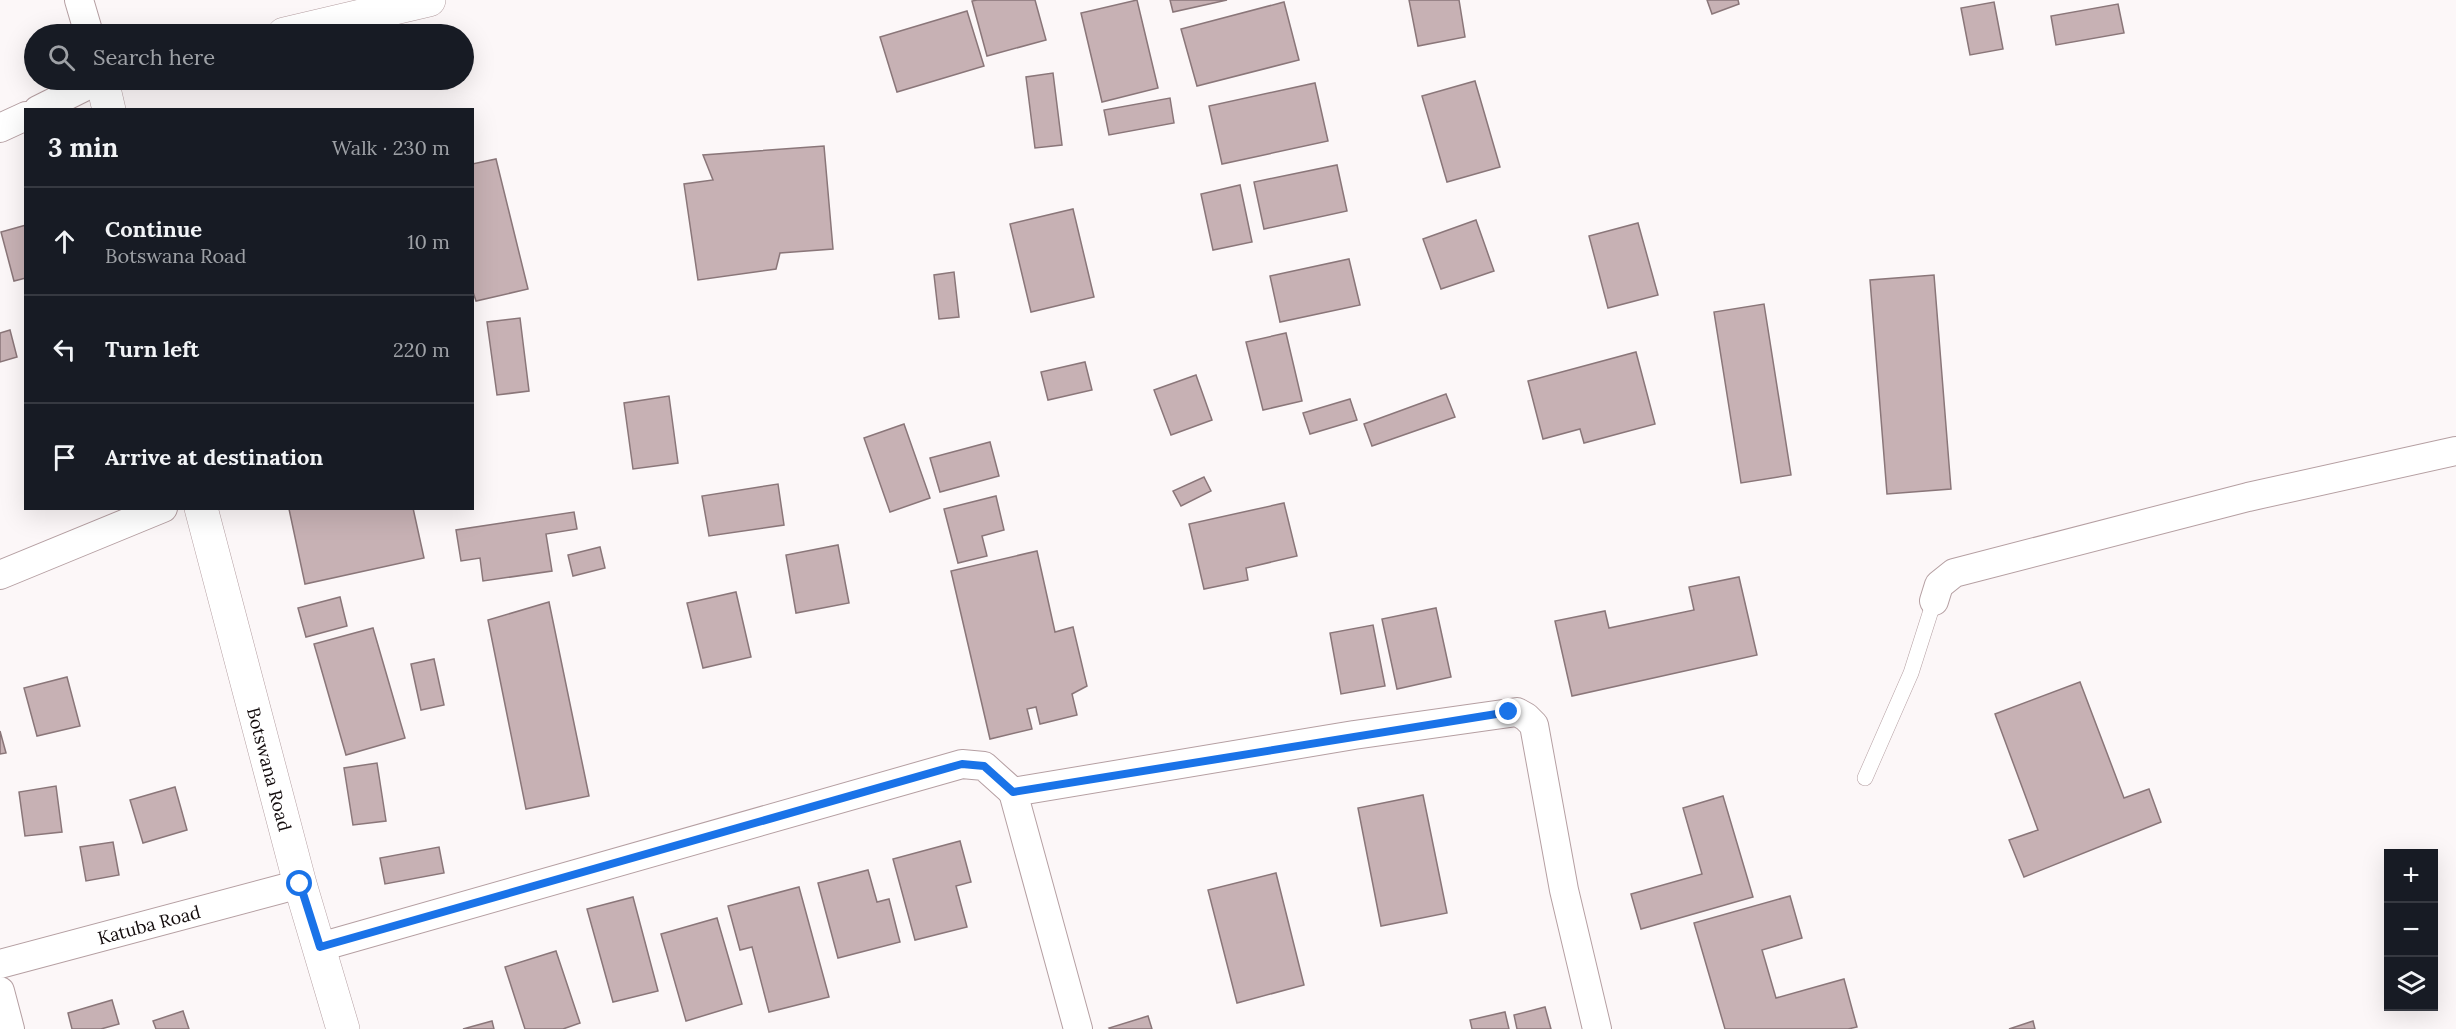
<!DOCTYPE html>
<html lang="en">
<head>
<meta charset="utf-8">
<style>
  :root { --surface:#171b24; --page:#242831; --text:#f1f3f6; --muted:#9ea1a6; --line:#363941 }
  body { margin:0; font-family:Lora,serif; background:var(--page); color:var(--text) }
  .controls { position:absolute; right:18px; bottom:18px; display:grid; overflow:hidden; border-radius:0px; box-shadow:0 6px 24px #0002 }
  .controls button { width:54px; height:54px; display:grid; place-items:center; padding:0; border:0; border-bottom:2px solid var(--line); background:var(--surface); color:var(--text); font:30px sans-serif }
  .stop { position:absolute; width:18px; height:18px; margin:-14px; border:4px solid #1a73e8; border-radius:50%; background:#fff }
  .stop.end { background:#1a73e8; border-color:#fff; box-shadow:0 2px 6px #0008 }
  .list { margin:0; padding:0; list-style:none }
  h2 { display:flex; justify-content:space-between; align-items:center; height:78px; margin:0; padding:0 24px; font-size:26px }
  h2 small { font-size:20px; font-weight:400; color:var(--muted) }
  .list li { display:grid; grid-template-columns:39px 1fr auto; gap:18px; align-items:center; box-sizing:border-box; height:108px; padding:0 24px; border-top:2px solid var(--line) }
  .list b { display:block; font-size:22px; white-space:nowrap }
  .list p { margin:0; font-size:20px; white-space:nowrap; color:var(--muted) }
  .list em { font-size:20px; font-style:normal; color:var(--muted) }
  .icon { flex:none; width:33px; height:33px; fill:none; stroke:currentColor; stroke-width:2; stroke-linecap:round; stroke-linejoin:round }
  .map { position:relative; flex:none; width:2456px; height:1029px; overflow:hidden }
  .search { position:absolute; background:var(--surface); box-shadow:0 6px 24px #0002; left:24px; top:24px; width:450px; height:66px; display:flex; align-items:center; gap:15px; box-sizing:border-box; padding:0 21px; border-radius:33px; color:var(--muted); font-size:22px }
  .panel { position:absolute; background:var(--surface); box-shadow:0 6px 24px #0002; left:24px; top:108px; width:450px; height:402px; border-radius:0px }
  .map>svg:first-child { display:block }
  .building { fill:#c7b1b4; stroke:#8a7679; stroke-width:1.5 }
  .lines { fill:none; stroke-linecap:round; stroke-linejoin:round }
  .service-casing { stroke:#b59fa2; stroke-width:16 }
  .minor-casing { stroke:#b59fa2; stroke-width:30 }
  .tertiary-casing { stroke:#b59fa2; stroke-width:34 }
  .service { stroke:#fff; stroke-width:15 }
  .minor { stroke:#fff; stroke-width:28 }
  .tertiary { stroke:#fff; stroke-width:33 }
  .route { stroke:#1a73e8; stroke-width:8 }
  .labels { text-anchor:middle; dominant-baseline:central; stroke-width:4.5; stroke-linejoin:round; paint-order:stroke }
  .street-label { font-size:18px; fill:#130c0d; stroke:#fcf7f8 }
</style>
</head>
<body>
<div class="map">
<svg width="2456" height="1029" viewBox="0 0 2456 1029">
  <rect width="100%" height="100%" fill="#fcf7f8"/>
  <!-- building -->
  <g class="building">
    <polygon points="977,0 1035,0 1046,40 987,56 972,1"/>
    <polygon points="1137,0 1158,88 1102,102 1081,13"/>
    <polygon points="1170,0 1227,0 1173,12"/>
    <polygon points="1409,0 1459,0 1465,37 1418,46"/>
    <polygon points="1707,0 1738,0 1739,4 1712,14"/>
    <polygon points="1284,2 1299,60 1197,86 1181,29"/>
    <polygon points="1994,2 2003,49 1970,55 1961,8"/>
    <polygon points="2118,4 2124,33 2056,45 2051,16"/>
    <polygon points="967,11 984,66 897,92 880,37"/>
    <polygon points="1053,73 1062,145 1035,148 1026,77"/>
    <polygon points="1475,81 1500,167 1447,182 1422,96"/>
    <polygon points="1315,83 1328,141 1222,164 1209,106"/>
    <polygon points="1170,98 1174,123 1109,135 1104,110"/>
    <polygon points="824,146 833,249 780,253 776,269 698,280 684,184 713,180 703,155"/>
    <polygon points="496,159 528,289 476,301 472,289 472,164"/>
    <polygon points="1337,165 1347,211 1264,229 1254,182"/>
    <polygon points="1240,185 1252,242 1213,250 1201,194"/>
    <polygon points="1073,209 1094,297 1031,312 1010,224"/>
    <polygon points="1476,220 1494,271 1441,289 1423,239"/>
    <polygon points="1638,223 1658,295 1608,308 1589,236"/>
    <polygon points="26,225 26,278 14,281 1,232"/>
    <polygon points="1349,259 1360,305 1280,322 1270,276"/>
    <polygon points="954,272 959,317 939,319 934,275"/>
    <polygon points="1934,275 1951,489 1887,494 1870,280"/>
    <polygon points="1764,304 1791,475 1741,483 1714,312"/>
    <polygon points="520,318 529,391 497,395 487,322"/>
    <polygon points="10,330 17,357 0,362 0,333"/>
    <polygon points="1286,333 1302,401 1263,410 1246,342"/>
    <polygon points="1636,352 1655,424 1584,443 1580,429 1543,439 1528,381"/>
    <polygon points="1085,362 1092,390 1048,400 1041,372"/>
    <polygon points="1196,375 1212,420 1171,435 1154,390"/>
    <polygon points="1446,394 1455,417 1372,446 1364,424"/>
    <polygon points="669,396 678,463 633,469 624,403"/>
    <polygon points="1350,399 1357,420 1310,434 1303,413"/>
    <polygon points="904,424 930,498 890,512 864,438"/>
    <polygon points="990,442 999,476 940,492 930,458"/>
    <polygon points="1204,477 1211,491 1181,506 1173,491"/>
    <polygon points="778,484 784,525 709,536 702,496"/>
    <polygon points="996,496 1004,530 982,536 987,556 958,563 944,509"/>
    <polygon points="1284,503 1297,556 1246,568 1248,580 1204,589 1189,524"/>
    <polygon points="413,508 424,558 305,584 289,509"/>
    <polygon points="574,512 577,529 546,534 552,571 483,581 480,558 461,561 456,530"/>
    <polygon points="838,545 849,603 796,613 786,555"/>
    <polygon points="600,547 605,568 573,576 568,555"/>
    <polygon points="1037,551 1055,632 1073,627 1087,686 1072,694 1077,715 1040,724 1036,707 1027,709 1032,729 990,739 951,571"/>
    <polygon points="1739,577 1757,655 1572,696 1555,621 1605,611 1609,628 1694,610 1689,587"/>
    <polygon points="736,592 751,657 703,668 687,603"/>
    <polygon points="340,597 347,626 306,637 298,608"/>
    <polygon points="549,602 589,796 526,809 488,620"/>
    <polygon points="1436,608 1451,677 1397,689 1382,619"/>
    <polygon points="1373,625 1385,686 1341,694 1330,633"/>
    <polygon points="373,628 405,738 346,755 314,644"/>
    <polygon points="434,659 444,705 421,710 411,664"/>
    <polygon points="67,677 80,726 37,736 24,688"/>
    <polygon points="2080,682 2124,798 2149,789 2161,822 2024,877 2009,840 2038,830 1995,714"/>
    <polygon points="0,731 6,753 0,754"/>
    <polygon points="377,763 386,821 353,825 344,768"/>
    <polygon points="56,786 62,832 25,836 19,792"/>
    <polygon points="175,787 187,830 143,843 130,800"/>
    <polygon points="1423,795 1447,913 1381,926 1358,808"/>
    <polygon points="1723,796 1753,897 1641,929 1631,894 1702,874 1683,808"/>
    <polygon points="960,841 971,882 956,886 967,927 915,940 893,859"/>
    <polygon points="113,842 119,875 86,881 80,847"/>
    <polygon points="439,847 444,873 385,884 380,858"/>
    <polygon points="868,870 877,902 889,899 900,942 838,958 818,883"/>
    <polygon points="1276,873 1304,985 1237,1003 1208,890"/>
    <polygon points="799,887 829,997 769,1012 752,947 740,950 728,906"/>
    <polygon points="1790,896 1802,938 1762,950 1776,998 1844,979 1857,1027 1848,1029 1725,1029 1694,923"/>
    <polygon points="633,897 658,991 613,1002 587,909"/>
    <polygon points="717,918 742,1004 686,1021 661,934"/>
    <polygon points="556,951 580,1023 563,1029 525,1029 505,967"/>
    <polygon points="112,1000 119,1024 101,1029 72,1029 68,1013"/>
    <polygon points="1545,1007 1551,1029 1517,1029 1514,1015"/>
    <polygon points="183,1011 189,1029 156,1029 153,1021"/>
    <polygon points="1505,1012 1509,1029 1472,1029 1470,1020"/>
    <polygon points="1148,1016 1152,1029 1110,1029 1109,1028"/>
    <polygon points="492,1021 494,1029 463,1029"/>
    <polygon points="2033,1021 2035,1029 2009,1029"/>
  </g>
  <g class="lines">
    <defs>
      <polyline id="service" points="1865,778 1911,673 1934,601"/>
      <g id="minor">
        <polyline points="79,0 89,34"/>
        <polyline points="38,110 98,80"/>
        <polyline points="0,128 26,116"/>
        <polyline points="0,575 163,508"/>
        <polyline points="1934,601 1939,585 1954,573 2248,497 2456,451"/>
        <polyline points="1013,792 1078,1029"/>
        <polyline points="320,947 962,764 984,766 1013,792 1354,735 1517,712 1526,717 1534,725 1564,890 1597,1029"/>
        <path id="s1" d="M0,964L300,884"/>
        <polyline points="0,991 10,1029"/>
      </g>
      <g id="tertiary">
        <polyline points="284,34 429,0"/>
        <polyline points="102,80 109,110"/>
        <path id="s2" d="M201,508L300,884L343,1029"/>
      </g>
    </defs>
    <!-- service casing -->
    <use href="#service" class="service-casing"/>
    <!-- minor casing -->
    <use href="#minor" class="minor-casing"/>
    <!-- tertiary casing -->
    <use href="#tertiary" class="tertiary-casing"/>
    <!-- service -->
    <use href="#service" class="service"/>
    <!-- minor -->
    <use href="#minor" class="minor"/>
    <!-- tertiary -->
    <use href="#tertiary" class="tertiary"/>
  </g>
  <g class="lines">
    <!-- route -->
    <polyline class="route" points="300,884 320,947 962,764 984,766 1013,792 1509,712"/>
  </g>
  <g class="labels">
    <!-- street labels -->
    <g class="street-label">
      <text stroke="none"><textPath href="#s2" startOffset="270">Botswana Road</textPath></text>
      <text stroke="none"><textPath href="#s1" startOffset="154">Katuba Road</textPath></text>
    </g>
  </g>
</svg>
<div class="controls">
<button>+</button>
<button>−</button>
<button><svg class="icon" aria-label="layers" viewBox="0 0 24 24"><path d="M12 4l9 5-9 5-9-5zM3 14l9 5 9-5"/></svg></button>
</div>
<div class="stop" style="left:300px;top:884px"></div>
<div class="stop end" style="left:1509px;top:712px"></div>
<div class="search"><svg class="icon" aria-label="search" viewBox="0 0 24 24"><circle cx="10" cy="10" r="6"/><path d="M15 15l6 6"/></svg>Search here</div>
<section class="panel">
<h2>3 min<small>Walk · 230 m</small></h2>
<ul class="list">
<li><svg class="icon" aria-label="ahead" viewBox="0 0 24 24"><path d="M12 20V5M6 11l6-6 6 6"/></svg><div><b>Continue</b><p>Botswana Road</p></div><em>10 m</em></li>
<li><svg class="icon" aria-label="left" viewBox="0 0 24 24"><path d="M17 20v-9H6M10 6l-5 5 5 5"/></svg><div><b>Turn left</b></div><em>220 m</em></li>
<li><svg class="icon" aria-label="arrive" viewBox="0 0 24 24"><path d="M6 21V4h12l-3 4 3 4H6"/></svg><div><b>Arrive at destination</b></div></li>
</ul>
</section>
</div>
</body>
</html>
